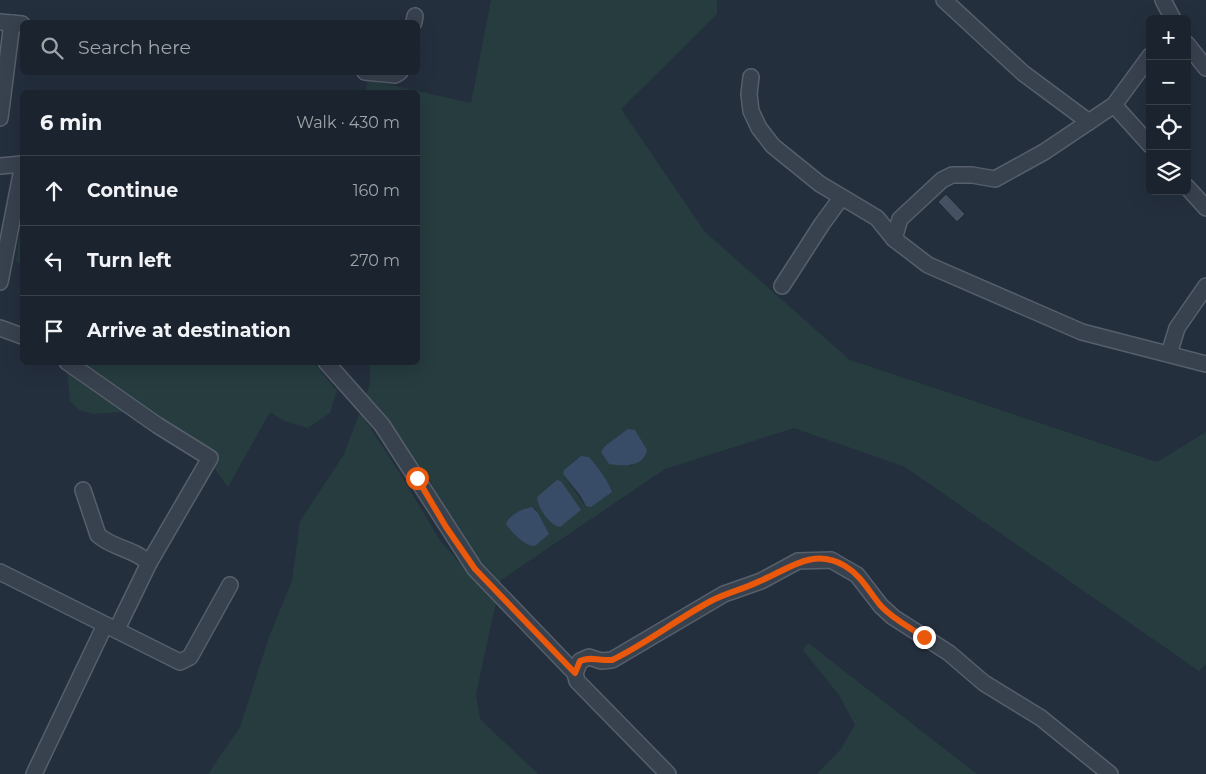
<!DOCTYPE html>
<html lang="en">
<head>
<meta charset="utf-8">
<style>
  :root { --surface:#1b232e; --page:#282f3a; --text:#f1f3f6; --muted:#a0a4aa; --line:#39404a }
  body { margin:0; font-family:Montserrat,sans-serif; background:var(--page); color:var(--text) }
  .controls { position:absolute; right:15px; top:15px; display:grid; overflow:hidden; border-radius:8px; box-shadow:0 5px 20px #0002 }
  .controls button { width:45px; height:45px; display:grid; place-items:center; padding:0; border:0; border-bottom:1px solid var(--line); background:var(--surface); color:var(--text); font:25px sans-serif }
  .stop { position:absolute; width:15px; height:15px; margin:-11px; border:4px solid #ea580c; border-radius:50%; background:#fff }
  .stop.end { background:#ea580c; border-color:#fff; box-shadow:0 1px 5px #0008 }
  .list { margin:0; padding:0; list-style:none }
  h2 { display:flex; justify-content:space-between; align-items:center; height:65px; margin:0; padding:0 20px; font-size:21px }
  h2 small { font-size:16px; font-weight:400; color:var(--muted) }
  .list li { display:grid; grid-template-columns:32px 1fr auto; gap:15px; align-items:center; box-sizing:border-box; height:70px; padding:0 20px; border-top:1px solid var(--line) }
  .list b { display:block; font-size:19px; white-space:nowrap }
  .list em { font-size:16px; font-style:normal; color:var(--muted) }
  .icon { flex:none; width:28px; height:28px; fill:none; stroke:currentColor; stroke-width:2; stroke-linecap:round; stroke-linejoin:round }
  .map { position:relative; flex:none; width:1206px; height:774px; overflow:hidden }
  .search { position:absolute; background:var(--surface); box-shadow:0 5px 20px #0002; left:20px; top:20px; width:400px; height:55px; display:flex; align-items:center; gap:12px; box-sizing:border-box; padding:0 18px; border-radius:8px; color:var(--muted); font-size:19px }
  .panel { position:absolute; background:var(--surface); box-shadow:0 5px 20px #0002; left:20px; top:90px; width:400px; height:275px; border-radius:8px }
  .map>svg:first-child { display:block }
  .green { fill:#263c3f; fill-rule:evenodd }
  .water { fill:#394c67 }
  .building { fill:#455162; stroke:#1f2835 }
  .lines { fill:none; stroke-linecap:round; stroke-linejoin:round }
  .minor-casing { stroke:#565f6c; stroke-width:18 }
  .minor { stroke:#38414e; stroke-width:15 }
  .route { stroke:#ea580c; stroke-width:6 }
</style>
</head>
<body>
<div class="map">
<svg width="1206" height="774" viewBox="0 0 1206 774">
  <rect width="100%" height="100%" fill="#242f3e"/>
  <!-- green -->
  <g class="green">
    <path d="M491,0H717V14L621,109L705,232L850,360L1157,462L1206,432V664L1199,671L905,467L794,428L665,469L501,580L500,586L468,553L451,527L429,478L397,439L366,394L370,384V363L418,362V92H365L368,80L471,103ZM631,429L646,455L631,466L601,453L605,446ZM585,456L586,507L563,474L574,461ZM528,507L536,509L548,534L513,515Z"/>
    <polygon points="22,219 22,264 16,261"/>
    <polygon points="66,363 314,363 337,391 330,413 308,428 284,421 270,412 228,487 212,465 123,412 93,414 79,410 70,401"/>
    <polygon points="360,412 399,472 441,542 496,602 476,694 480,719 538,774 208,774 240,727 269,637 292,581 300,521 343,456"/>
    <polygon points="808,643 977,774 817,774 841,749 855,725 839,695 803,650"/>
  </g>
  <!-- water -->
  <g class="water">
    <path d="M628,429L635,430L647,450C643,468 623,466 609,464L601,452L605,446Z"/>
    <path d="M581,456L589,457C598,468 607,478 612,492L591,507L586,506L580,495L563,474L564,470Z"/>
    <path d="M557,480L561,481L581,510L560,527C549,525 538,508 537,497Z"/>
    <path d="M532,507L538,513L549,534L535,546C524,546 512,533 506,524C509,515 523,508 532,507Z"/>
  </g>
  <!-- building -->
  <polygon class="building" points="946,194 965,214 957,222 938,202"/>
  <g class="lines">
    <defs>
      <g id="minor">
        <polyline points="944,0 1023,73 1089,122"/>
        <polyline points="1163,0 1173,19"/>
        <polyline points="0,22 22,24"/>
        <polyline points="414,22 415,16"/>
        <polyline points="1187,44 1206,68"/>
        <polyline points="1150,56 1114,105 1044,152 995,179 972,175 952,175 942,180 900,219 894,239 928,265 1082,332 1206,364"/>
        <polyline points="365,72 395,75 400,72"/>
        <polyline points="751,77 749,94 751,111 759,128 773,146 820,184 877,218 894,239"/>
        <polyline points="1114,105 1150,145"/>
        <polyline points="0,118 12,23"/>
        <polyline points="0,166 22,164"/>
        <polyline points="1187,187 1206,208"/>
        <polyline points="0,282 22,169"/>
        <polyline points="782,286 822,224 841,198"/>
        <polyline points="0,328 22,336"/>
        <polyline points="1169,354 1177,328 1206,286"/>
        <polyline points="67,362 157,425 210,458 149,563"/>
        <polyline points="326,362 382,425 475,569 575,673 577,681 668,774"/>
        <path d="M83,490L98,535C112,548 135,549 149,563L117,629"/>
        <polyline points="0,572 180,662 190,657 230,585"/>
        <polyline points="575,673 580,661 589,657 601,661 612,660 724,594 761,581 798,561 831,560 857,575 881,606 893,617 949,653 984,683 1041,718 1110,774"/>
        <polyline points="34,774 105,625"/>
      </g>
    </defs>
    <!-- minor casing -->
    <use href="#minor" class="minor-casing"/>
    <!-- minor -->
    <use href="#minor" class="minor"/>
  </g>
  <g class="lines">
    <!-- route -->
    <path class="route" d="M417,478L446,527L475,569L575,673L580,661C591,656 600,661 612,660C647,643 677,619 711,601C726,593 744,589 760,581C789,569 813,547 845,566C862,576 869,592 881,606C893,619 909,627 924,637"/>
  </g>
</svg>
<div class="controls">
<button>+</button>
<button>−</button>
<button><svg class="icon" aria-label="locate" viewBox="0 0 24 24"><circle cx="12" cy="12" r="6"/><path d="M12 2v4M12 18v4M2 12h4M18 12h4"/></svg></button>
<button><svg class="icon" aria-label="layers" viewBox="0 0 24 24"><path d="M12 4l9 5-9 5-9-5zM3 14l9 5 9-5"/></svg></button>
</div>
<div class="stop" style="left:417px;top:478px"></div>
<div class="stop end" style="left:924px;top:637px"></div>
<div class="search"><svg class="icon" aria-label="search" viewBox="0 0 24 24"><circle cx="10" cy="10" r="6"/><path d="M15 15l6 6"/></svg>Search here</div>
<section class="panel">
<h2>6 min<small>Walk · 430 m</small></h2>
<ul class="list">
<li><svg class="icon" aria-label="ahead" viewBox="0 0 24 24"><path d="M12 20V5M6 11l6-6 6 6"/></svg><div><b>Continue</b></div><em>160 m</em></li>
<li><svg class="icon" aria-label="left" viewBox="0 0 24 24"><path d="M17 20v-9H6M10 6l-5 5 5 5"/></svg><div><b>Turn left</b></div><em>270 m</em></li>
<li><svg class="icon" aria-label="arrive" viewBox="0 0 24 24"><path d="M6 21V4h12l-3 4 3 4H6"/></svg><div><b>Arrive at destination</b></div></li>
</ul>
</section>
</div>
</body>
</html>
